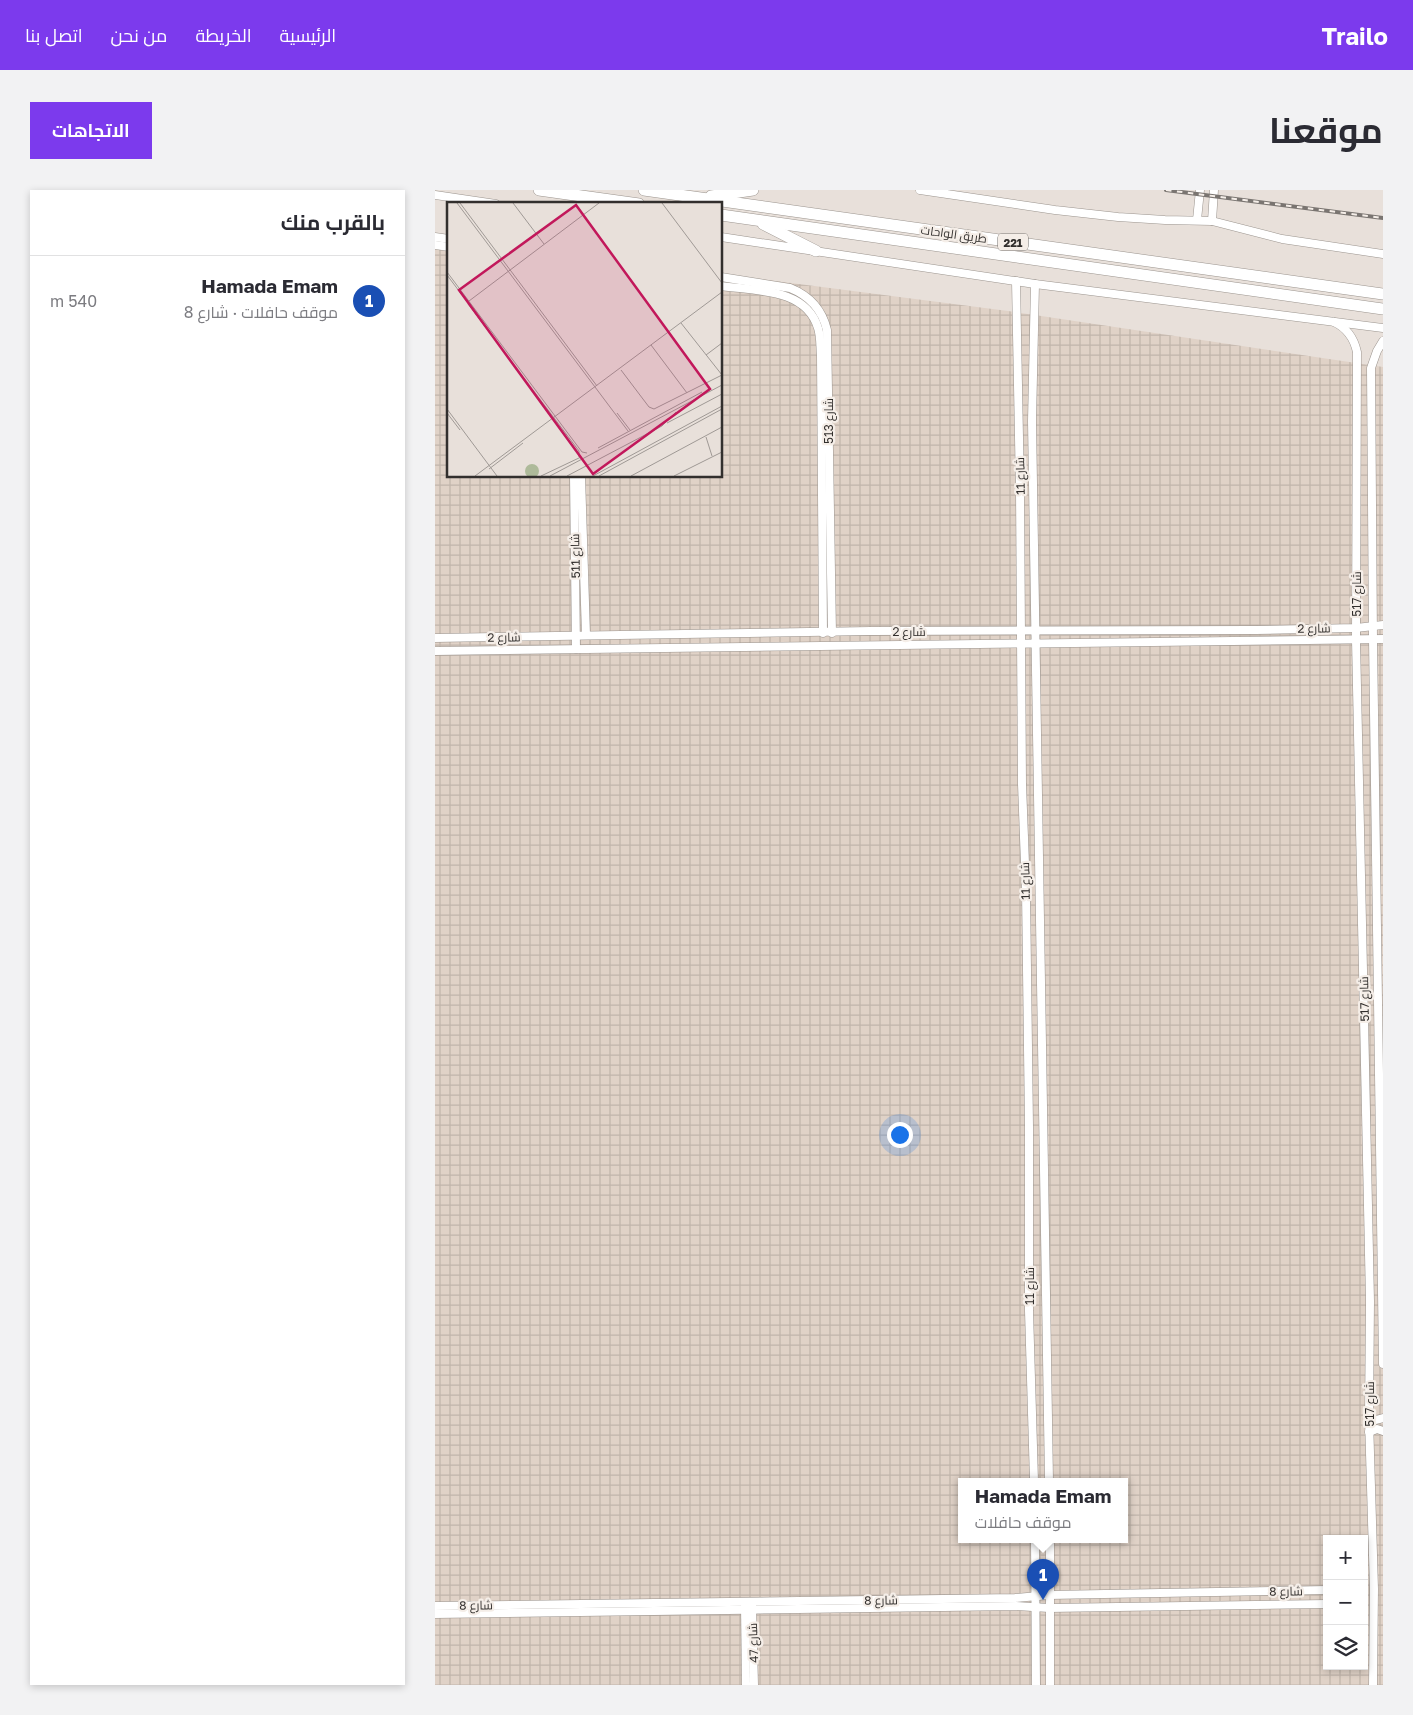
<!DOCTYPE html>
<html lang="ar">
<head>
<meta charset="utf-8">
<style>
  :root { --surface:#fff; --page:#f2f2f3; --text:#2b2b33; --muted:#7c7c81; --line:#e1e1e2; --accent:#7c3aed }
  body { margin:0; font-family:"Golos Text",Cairo,sans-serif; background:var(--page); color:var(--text); direction:rtl }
  .controls { position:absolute; right:15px; bottom:15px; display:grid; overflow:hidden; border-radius:0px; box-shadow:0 2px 8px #0003 }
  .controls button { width:45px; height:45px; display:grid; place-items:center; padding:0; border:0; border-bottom:1px solid var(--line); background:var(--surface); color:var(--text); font:25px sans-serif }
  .you { position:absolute; left:464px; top:944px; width:18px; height:18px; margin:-12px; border:4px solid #fff; border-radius:50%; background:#1a73e8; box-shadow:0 0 0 8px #1a73e833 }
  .badge { display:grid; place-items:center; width:32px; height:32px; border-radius:50%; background:var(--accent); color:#fff; font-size:16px; font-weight:700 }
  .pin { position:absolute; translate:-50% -41px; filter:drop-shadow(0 1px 2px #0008) }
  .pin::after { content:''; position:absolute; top:26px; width:18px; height:15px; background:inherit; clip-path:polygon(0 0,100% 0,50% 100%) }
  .popup { position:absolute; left:523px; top:1288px; width:170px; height:65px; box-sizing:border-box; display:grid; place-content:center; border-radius:0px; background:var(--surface); filter:drop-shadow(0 1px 4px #0005); font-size:16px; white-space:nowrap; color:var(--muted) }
  .popup b { font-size:19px; color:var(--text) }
  .popup::after { content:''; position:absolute; left:50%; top:100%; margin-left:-10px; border:10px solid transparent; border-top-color:var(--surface) }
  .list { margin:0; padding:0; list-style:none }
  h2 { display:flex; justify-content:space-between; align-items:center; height:65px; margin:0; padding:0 20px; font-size:21px }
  h2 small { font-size:16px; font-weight:400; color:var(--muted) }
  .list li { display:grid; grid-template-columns:32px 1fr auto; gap:15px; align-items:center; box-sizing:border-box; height:90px; padding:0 20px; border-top:1px solid var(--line) }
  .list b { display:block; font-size:19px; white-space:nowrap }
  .list p { margin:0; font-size:16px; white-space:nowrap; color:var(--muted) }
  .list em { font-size:16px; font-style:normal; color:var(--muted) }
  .icon { flex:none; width:28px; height:28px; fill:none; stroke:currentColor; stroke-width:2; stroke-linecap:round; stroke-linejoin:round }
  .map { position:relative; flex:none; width:948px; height:1495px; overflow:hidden; direction:ltr; border-radius:0px }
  header { display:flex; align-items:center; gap:30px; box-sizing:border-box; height:70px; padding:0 25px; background:var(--accent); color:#fff }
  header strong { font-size:24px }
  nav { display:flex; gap:28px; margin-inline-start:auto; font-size:18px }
  .intro { display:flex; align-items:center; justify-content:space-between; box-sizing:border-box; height:120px; padding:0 30px }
  h1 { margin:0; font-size:35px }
  .button { padding:12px 22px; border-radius:0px; background:var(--accent); color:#fff; font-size:18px; font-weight:700 }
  main { display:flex; gap:30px; padding:0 30px }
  aside { flex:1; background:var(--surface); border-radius:0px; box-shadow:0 2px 8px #0003 }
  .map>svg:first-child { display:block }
  .industrial { fill:url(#industrial-grid); fill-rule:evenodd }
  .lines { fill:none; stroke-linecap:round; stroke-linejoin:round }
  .minor-casing { stroke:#9b948e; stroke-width:9 }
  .highway-casing { stroke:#9b948e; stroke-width:12 }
  .minor { stroke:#fff; stroke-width:8 }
  .highway { stroke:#fff; stroke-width:11 }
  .rail-casing { stroke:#7a7571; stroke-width:4 }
  .rail { stroke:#f5eee8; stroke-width:2; stroke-dasharray:5.5; stroke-linecap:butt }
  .labels { text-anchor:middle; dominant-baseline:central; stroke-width:4.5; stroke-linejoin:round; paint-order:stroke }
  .shield { fill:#f5eee8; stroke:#6c6865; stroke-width:1 }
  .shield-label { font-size:11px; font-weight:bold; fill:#322f2d }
  .street-label { font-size:12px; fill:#322f2d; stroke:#f5eee8 }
  .inset-road { fill:none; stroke:#9f9995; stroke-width:1 }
  .view { fill:#c2185b; fill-opacity:0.15; stroke:#c2185b; stroke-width:2.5 }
  .inset-edge { fill:none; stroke:#322f2d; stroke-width:2.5 }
</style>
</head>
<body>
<header>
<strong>Trailo</strong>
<nav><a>الرئيسية</a><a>الخريطة</a><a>من نحن</a><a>اتصل بنا</a></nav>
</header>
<div class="intro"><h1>موقعنا</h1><a class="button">الاتجاهات</a></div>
<main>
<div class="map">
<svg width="948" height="1495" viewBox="0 0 948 1495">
  <defs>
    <pattern id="industrial-grid" width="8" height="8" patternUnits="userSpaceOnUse" patternTransform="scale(1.25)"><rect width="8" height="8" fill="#e0d2c7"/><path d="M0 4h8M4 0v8" fill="none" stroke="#c1b5ab"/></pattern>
  </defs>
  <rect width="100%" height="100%" fill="#e8e0da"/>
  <!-- industrial -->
  <path class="industrial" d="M0,46L14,48V286H286V84L573,121L948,177V1495H0ZM527,1291H689V1349H527ZM892,1349H929V1476H892Z"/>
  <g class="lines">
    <defs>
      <g id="minor">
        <polyline points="485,0 620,20 683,27 730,30 777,31 847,49 948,64"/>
        <polyline points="0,5 61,14"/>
        <polyline points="762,30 765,0"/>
        <polyline points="777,31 779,0"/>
        <polyline points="0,47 14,49"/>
        <polyline points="286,47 600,94 948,138"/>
        <polyline points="0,55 14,57"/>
        <path d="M286,87L355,98C375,106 387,119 392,140L397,443"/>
        <polyline points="581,91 585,300 587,594 591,701 594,937 594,1121 599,1291"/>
        <polyline points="600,94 597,231 614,1291"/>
        <path d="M286,96C321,101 371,98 383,138C386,147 385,157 386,166L388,443"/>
        <path d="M899,132C912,138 919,148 922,162L921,450L935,1111L934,1229L939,1399L938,1495"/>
        <polyline points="948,151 942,161 936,178 938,449 948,1174"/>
        <polyline points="139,286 141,459"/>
        <polyline points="146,286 151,445"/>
        <polyline points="0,448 435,441 821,440 921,438 948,435"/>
        <polyline points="0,461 948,449"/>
        <polyline points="934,1229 941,1230 948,1228"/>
        <polyline points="934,1242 942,1239 948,1241"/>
        <polyline points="600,1349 601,1495"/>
        <polyline points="615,1349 615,1495"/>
        <polyline points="317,1415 319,1495"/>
        <polyline points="0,1416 580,1408 614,1405 892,1400"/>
        <polyline points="310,1416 311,1495"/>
        <polyline points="0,1424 581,1416 614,1418 892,1414"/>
      </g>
      <g id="highway">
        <polyline points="104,0 204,14"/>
        <polyline points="209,0 948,104"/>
        <polyline points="276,6 318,0"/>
        <polyline points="286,25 948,119"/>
        <polyline points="328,34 381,61"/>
      </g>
    </defs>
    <!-- minor casing -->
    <use href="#minor" class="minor-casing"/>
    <!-- highway casing -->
    <use href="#highway" class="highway-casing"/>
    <!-- minor -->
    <use href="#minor" class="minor"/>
    <!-- highway -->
    <use href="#highway" class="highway"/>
    <defs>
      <polyline id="rail" points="731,0 948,28"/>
    </defs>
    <!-- rail casing -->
    <use href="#rail" class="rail-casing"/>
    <!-- rail -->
    <use href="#rail" class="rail"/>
  </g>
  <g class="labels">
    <!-- shield labels -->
    <rect class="shield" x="563" y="43.5" width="30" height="17" rx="4"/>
    <g class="shield-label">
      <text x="578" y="52">221</text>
    </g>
    <!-- street labels -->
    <g class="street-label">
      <text transform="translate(519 44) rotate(8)">طريق الواحات</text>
      <text transform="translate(393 231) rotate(-90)">شارع 513</text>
      <text transform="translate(585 286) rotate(-91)">شارع 11</text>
      <text transform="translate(140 366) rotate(-91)">شارع 511</text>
      <text transform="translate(921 404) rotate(-90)">شارع 517</text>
      <text transform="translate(879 438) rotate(-1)">شارع 2</text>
      <text x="474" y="441">شارع 2</text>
      <text transform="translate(69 447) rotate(-1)">شارع 2</text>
      <text transform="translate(590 691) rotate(-91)">شارع 11</text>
      <text transform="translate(929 809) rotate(-91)">شارع 517</text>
      <text transform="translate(594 1096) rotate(-90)">شارع 11</text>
      <text transform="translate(934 1214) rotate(-90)">شارع 517</text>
      <text transform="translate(851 1401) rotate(-1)">شارع 8</text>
      <text transform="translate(446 1410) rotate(-1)">شارع 8</text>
      <text transform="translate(41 1415) rotate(-1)">شارع 8</text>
      <text transform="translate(318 1453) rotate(-92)">شارع 47</text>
    </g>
  </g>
  <!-- overview -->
  <g transform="translate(12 12)">
    <rect width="275" height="275" fill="#e8e0da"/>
    <path d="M78 269a7 7 0 1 1 14 0a7 7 0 1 1-14 0Z" fill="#aeba9a"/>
    <path class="inset-road" d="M10,1L181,229M13,1L150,184M66,1L97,42M215,1L275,81M0,70L135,250L140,251M0,73L15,93M22,99L152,1M21,102L40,127M234,121L275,173M51,142L132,249V255M204,143L240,191M259,153L275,141M174,168L202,205L207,207L275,173M0,207L50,274M0,211L13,228M170,211L183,228M220,221L275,192M215,224L229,210M259,235L265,254M151,246L255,190M42,267L76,241M28,274L275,90M94,274L134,255M103,274L275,183M120,274L215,224M146,274L275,204M152,274L275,207M184,274L275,225M227,274L275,250"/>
    <path class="view" d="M129,3L263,187L146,272L12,88Z"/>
    <rect width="275" height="275" class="inset-edge"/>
  </g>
</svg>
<div class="controls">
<button>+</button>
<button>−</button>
<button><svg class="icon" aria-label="layers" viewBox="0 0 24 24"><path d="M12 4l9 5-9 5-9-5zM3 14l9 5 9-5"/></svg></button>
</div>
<div class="you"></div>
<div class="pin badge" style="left:608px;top:1410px;background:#1a4fb4">1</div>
<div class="popup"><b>Hamada Emam</b>موقف حافلات</div>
</div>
<aside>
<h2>بالقرب منك<small></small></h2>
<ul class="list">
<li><span class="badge" style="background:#1a4fb4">1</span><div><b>Hamada Emam</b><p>موقف حافلات · شارع 8</p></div><em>540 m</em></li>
</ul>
</aside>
</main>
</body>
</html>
